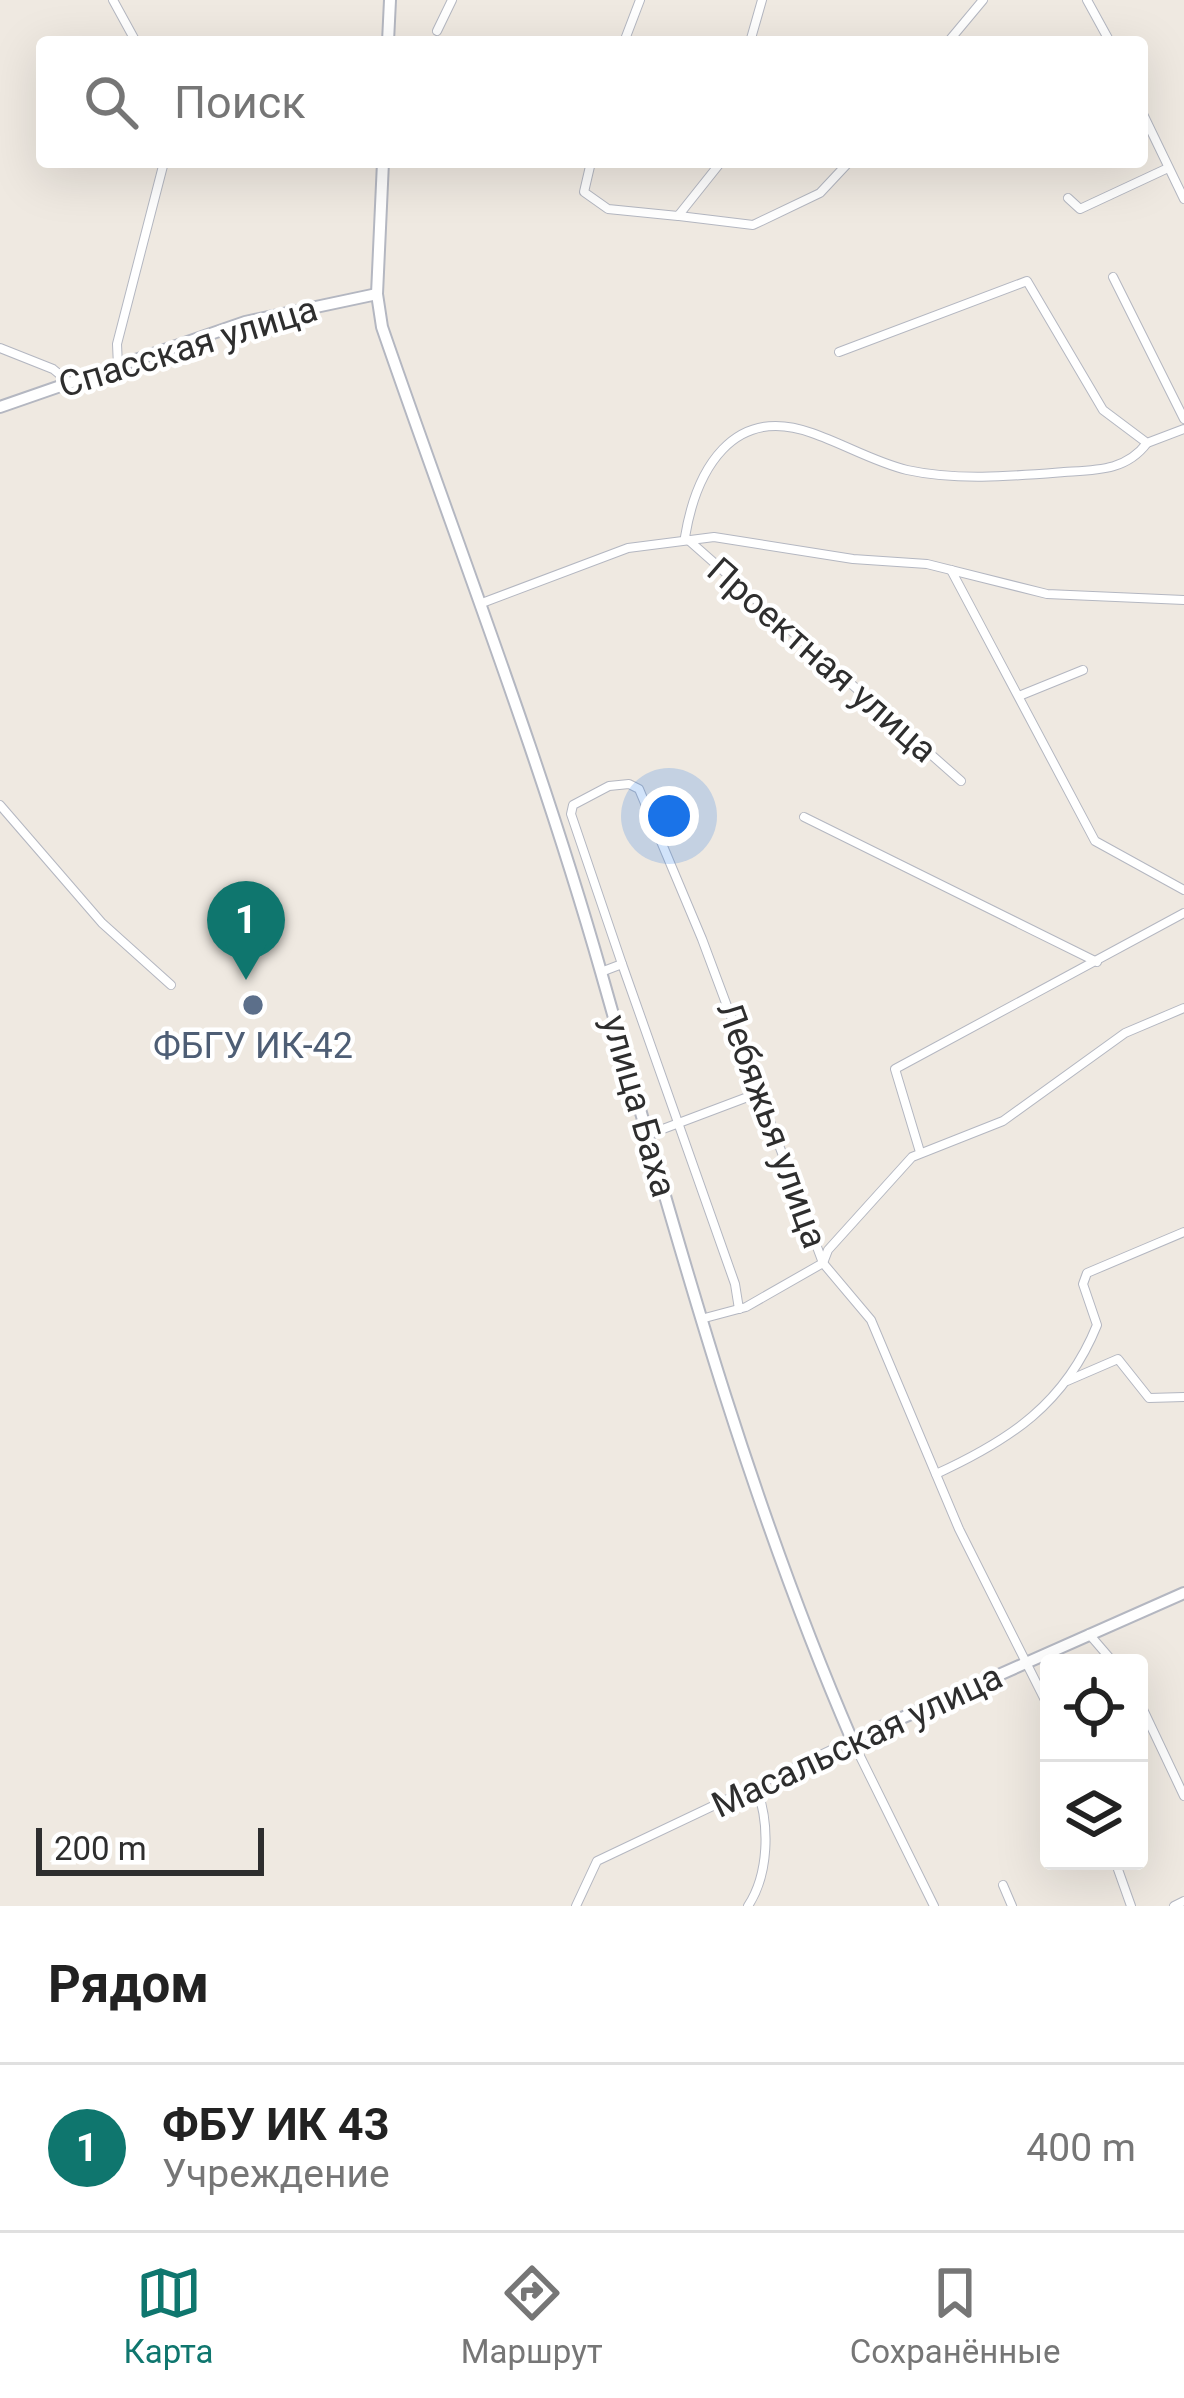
<!DOCTYPE html>
<html lang="ru">
<head>
<meta charset="utf-8">
<style>
  :root { --surface:#fff; --page:#f6f6f6; --text:#222; --muted:#767676; --line:#e0e0e0; --accent:#0f766e }
  body { margin:0; font-family:Roboto,sans-serif; background:var(--page); color:var(--text) }
  .controls { position:absolute; right:36px; bottom:36px; display:grid; overflow:hidden; border-radius:12px; box-shadow:0 12px 48px #0002 }
  .controls button { width:108px; height:108px; display:grid; place-items:center; padding:0; border:0; border-bottom:3px solid var(--line); background:var(--surface); color:var(--text); font:60px sans-serif }
  .scale { position:absolute; left:36px; bottom:30px; width:228px; box-sizing:border-box; padding-left:12px; border:6px solid #2e2e2e; border-top:0; font-size:33px; line-height:42px; white-space:nowrap; color:#2e2e2e; -webkit-text-stroke:9px #fff; paint-order:stroke }
  .you { position:absolute; left:669px; top:816px; width:42px; height:42px; margin:-30px; border:9px solid #fff; border-radius:50%; background:#1a73e8; box-shadow:0 0 0 18px #1a73e833 }
  .badge { display:grid; place-items:center; width:78px; height:78px; border-radius:50%; background:var(--accent); color:#fff; font-size:39px; font-weight:700 }
  .pin { position:absolute; translate:-50% -99px; filter:drop-shadow(0 3px 6px #0008) }
  .pin::after { content:''; position:absolute; top:63px; width:42px; height:36px; background:inherit; clip-path:polygon(0 0,100% 0,50% 100%) }
  .list { margin:0; padding:0; list-style:none }
  h2 { display:flex; justify-content:space-between; align-items:center; height:156px; margin:0; padding:0 48px; font-size:51px }
  h2 small { font-size:39px; font-weight:400; color:var(--muted) }
  .list li { display:grid; grid-template-columns:78px 1fr auto; gap:36px; align-items:center; box-sizing:border-box; height:168px; padding:0 48px; border-top:3px solid var(--line) }
  .list b { display:block; font-size:45px; white-space:nowrap }
  .list p { margin:0; font-size:39px; white-space:nowrap; color:var(--muted) }
  .list em { font-size:39px; font-style:normal; color:var(--muted) }
  .icon { flex:none; width:66px; height:66px; fill:none; stroke:currentColor; stroke-width:2; stroke-linecap:round; stroke-linejoin:round }
  .map { position:relative; flex:none; width:1184px; height:1906px; overflow:hidden }
  .search { position:absolute; background:var(--surface); box-shadow:0 12px 48px #0002; left:36px; right:36px; top:36px; height:132px; display:flex; align-items:center; gap:30px; box-sizing:border-box; padding:0 42px; border-radius:12px; color:var(--muted); font-size:45px }
  .sheet { height:324px; background:var(--surface) }
  nav { display:flex; justify-content:space-around; align-items:center; box-sizing:border-box; height:168px; border-top:3px solid var(--line); background:var(--surface); font-size:33px; color:var(--muted) }
  nav a { display:grid; justify-items:center; gap:6px }
  nav .on { color:var(--accent) }
  .map>svg:first-child { display:block }
  .lines { fill:none; stroke-linecap:round; stroke-linejoin:round }
  .street-casing { stroke:#b4b7c1; stroke-width:10 }
  .secondary-casing { stroke:#b4b7c1; stroke-width:14 }
  .street { stroke:#fff; stroke-width:8 }
  .secondary { stroke:#fff; stroke-width:10 }
  .service-dot { fill:#5c6f8a; stroke:#fff; stroke-width:4.5 }
  .labels { text-anchor:middle; dominant-baseline:central; stroke-width:9; stroke-linejoin:round; paint-order:stroke }
  .street-label { font-size:36px; fill:#2e2e2e; stroke:#fff }
  .service-label { font-size:36px; fill:#4e5e75; stroke:#fff }
</style>
</head>
<body>
<div class="map">
<svg width="1184" height="1906" viewBox="0 0 1184 1906">
  <rect width="100%" height="100%" fill="#efe9e1"/>
  <g class="lines">
    <defs>
      <g id="street">
        <polyline points="113,0 136,42"/>
        <polyline points="1087,0 1110,42"/>
        <polyline points="437,31 452,0"/>
        <polyline points="624,42 640,0"/>
        <polyline points="750,42 762,0"/>
        <polyline points="948,42 983,0"/>
        <polyline points="1142,112 1184,199"/>
        <polyline points="591,162 584,192 608,209 678,216 721,162"/>
        <polyline points="1068,198 1080,209 1168,168"/>
        <polyline points="679,216 753,225 820,193 849,162"/>
        <polyline points="1113,277 1184,419"/>
        <polyline points="0,348 53,369 70,383"/>
        <polyline points="839,352 1027,281 1103,410 1147,443 1184,429"/>
        <polyline points="118,366 117,344 164,162"/>
        <polyline points="951,570 1095,841 1184,890"/>
        <polyline points="482,603 628,548 714,537 853,559 927,564 1047,594 1184,600"/>
        <polyline points="1019,696 1083,670"/>
        <path d="M961,781L685,537C696,471 732,404 812,433C844,444 874,462 907,470C957,481 1013,476 1064,472C1096,470 1126,471 1147,443"/>
        <polyline points="0,805 102,923 171,985"/>
        <polyline points="804,817 1097,962"/>
        <polyline points="622,964 735,1284 739,1309"/>
        <polyline points="601,972 622,964 571,814 573,805 609,786 629,784 639,789 702,939 823,1263 871,1320 959,1529 1049,1708"/>
        <polyline points="647,1135 761,1092"/>
        <polyline points="920,1152 895,1069 1184,913"/>
        <polyline points="701,1319 746,1307 823,1263 828,1250 912,1157 1003,1121 1125,1033 1184,1008"/>
        <polyline points="1067,1381 1118,1359 1149,1398 1184,1397"/>
        <path d="M936,1474C1010,1440 1065,1404 1097,1325L1083,1284L1087,1273L1184,1232"/>
        <polyline points="1089,1634 1114,1663"/>
        <polyline points="1139,1701 1184,1796"/>
        <polyline points="1115,1861 1131,1906"/>
        <polyline points="1003,1885 1012,1906"/>
        <polyline points="576,1906 597,1861 852,1740 934,1906"/>
        <path d="M748,1906C769,1874 770,1825 757,1789"/>
        <polyline points="1174,1906 1184,1901"/>
      </g>
      <g id="secondary">
        <polyline points="388,42 390,0"/>
        <path d="M383,162L377,294L382,327C456,542 539,754 601,972C675,1232 745,1492 852,1740L1184,1593"/>
        <polyline points="0,407 245,322 377,294"/>
      </g>
    </defs>
    <!-- street casing -->
    <use href="#street" class="street-casing"/>
    <!-- secondary casing -->
    <use href="#secondary" class="secondary-casing"/>
    <!-- street -->
    <use href="#street" class="street"/>
    <!-- secondary -->
    <use href="#secondary" class="secondary"/>
  </g>
  <!-- markers -->
  <circle class="service-dot" cx="253" cy="1005" r="12"/>
  <g class="labels">
    <!-- street labels -->
    <g class="street-label">
      <text transform="translate(188 347) rotate(-17)">Спасская улица</text>
      <text transform="translate(822 660) rotate(41)">Проектная улица</text>
      <text transform="translate(639 1106) rotate(74)">улица Баха</text>
      <text transform="translate(772 1125) rotate(70)">Лебяжья улица</text>
      <text transform="translate(857 1741) rotate(-25)">Масальская улица</text>
    </g>
    <!-- service labels -->
    <g class="service-label">
      <text x="253" y="1046">ФБГУ ИК-42</text>
    </g>
  </g>
</svg>
<div class="controls">
<button><svg class="icon" aria-label="locate" viewBox="0 0 24 24"><circle cx="12" cy="12" r="6"/><path d="M12 2v4M12 18v4M2 12h4M18 12h4"/></svg></button>
<button><svg class="icon" aria-label="layers" viewBox="0 0 24 24"><path d="M12 4l9 5-9 5-9-5zM3 14l9 5 9-5"/></svg></button>
</div>
<div class="scale">200 m</div>
<div class="you"></div>
<div class="pin badge" style="left:246px;top:980px">1</div>
<div class="search"><svg class="icon" aria-label="search" viewBox="0 0 24 24"><circle cx="10" cy="10" r="6"/><path d="M15 15l6 6"/></svg>Поиск</div>
</div>
<section class="sheet">
<h2>Рядом<small></small></h2>
<ul class="list">
<li><span class="badge">1</span><div><b>ФБУ ИК 43</b><p>Учреждение</p></div><em>400 m</em></li>
</ul>
</section>
<nav>
<a class="on"><svg class="icon" aria-label="map" viewBox="0 0 24 24"><path d="M3 6l6-2 6 2 6-2v14l-6 2-6-2-6 2zM9 4v14M15 6v14"/></svg>Карта</a>
<a><svg class="icon" aria-label="directions" viewBox="0 0 24 24"><path d="M12 3l9 9-9 9-9-9zM9 14v-3h6M13 9l2 2-2 2"/></svg>Маршрут</a>
<a><svg class="icon" aria-label="saved" viewBox="0 0 24 24"><path d="M7 4h10v16l-5-4-5 4z"/></svg>Сохранённые</a>
</nav>
</body>
</html>
